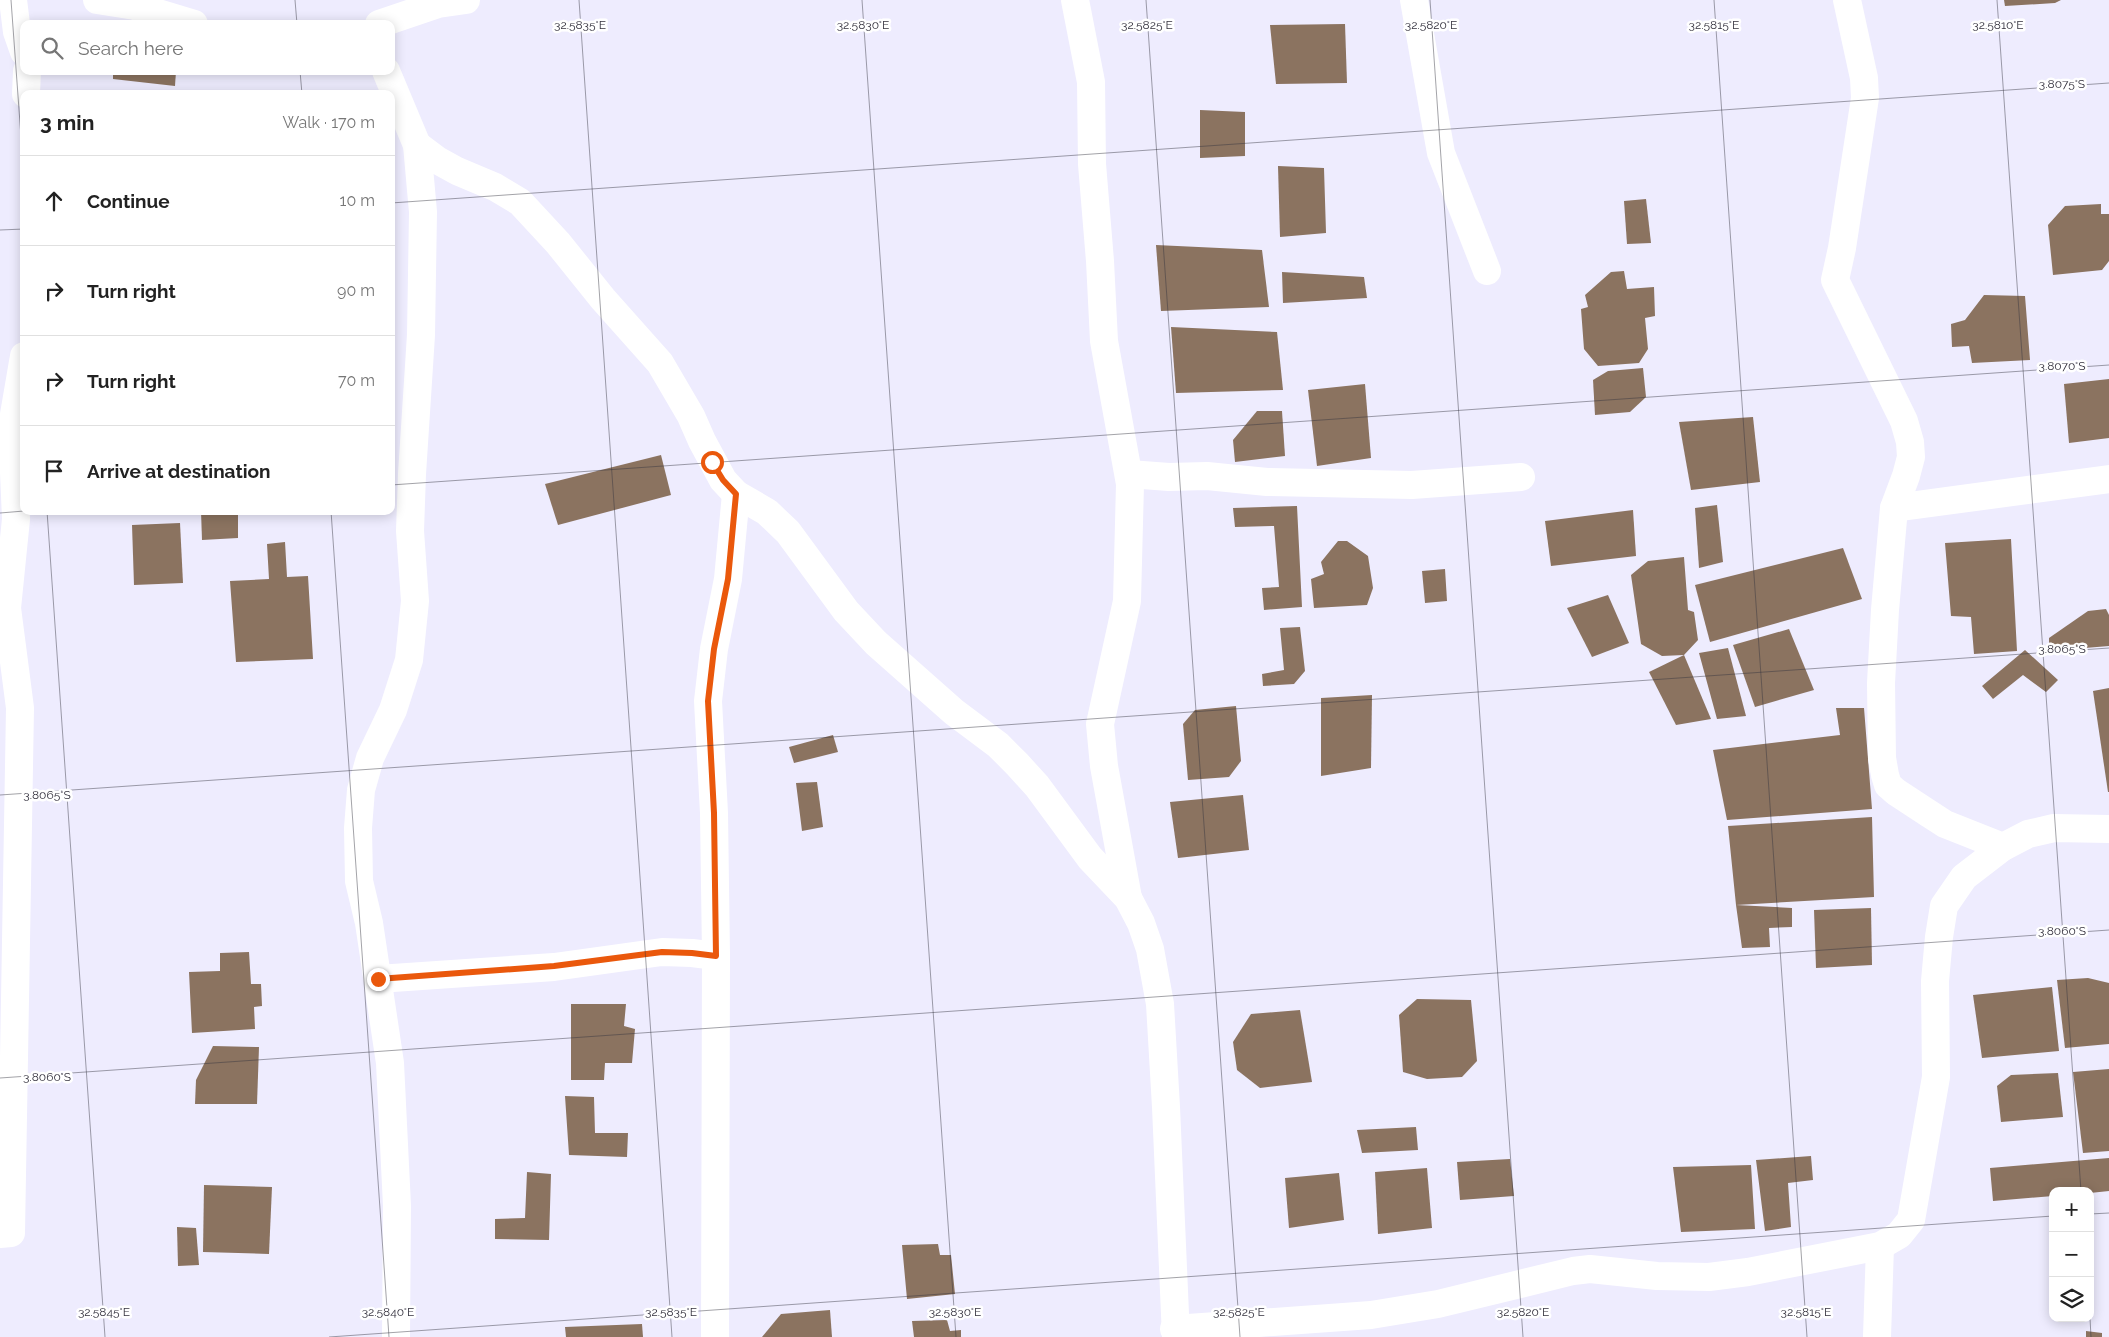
<!DOCTYPE html>
<html lang="en">
<head>
<meta charset="utf-8">
<style>
  :root { --surface:#fff; --page:#f6f6f6; --text:#222; --muted:#767676; --line:#e0e0e0 }
  body { margin:0; font-family:Raleway,sans-serif; background:var(--page); color:var(--text) }
  .controls { position:absolute; right:15px; bottom:15px; display:grid; overflow:hidden; border-radius:10px; box-shadow:0 2px 12px #0003 }
  .controls button { width:45px; height:45px; display:grid; place-items:center; padding:0; border:0; border-bottom:1px solid var(--line); background:var(--surface); color:var(--text); font:25px sans-serif }
  .stop { position:absolute; width:15px; height:15px; margin:-11px; border:4px solid #ea580c; border-radius:50%; background:#fff }
  .stop.end { background:#ea580c; border-color:#fff; box-shadow:0 1px 5px #0008 }
  .list { margin:0; padding:0; list-style:none }
  h2 { display:flex; justify-content:space-between; align-items:center; height:65px; margin:0; padding:0 20px; font-size:21px }
  h2 small { font-size:16px; font-weight:400; color:var(--muted) }
  .list li { display:grid; grid-template-columns:32px 1fr auto; gap:15px; align-items:center; box-sizing:border-box; height:90px; padding:0 20px; border-top:1px solid var(--line) }
  .list b { display:block; font-size:19px; white-space:nowrap }
  .list em { font-size:16px; font-style:normal; color:var(--muted) }
  .icon { flex:none; width:28px; height:28px; fill:none; stroke:currentColor; stroke-width:2; stroke-linecap:round; stroke-linejoin:round }
  .map { position:relative; flex:none; width:2109px; height:1337px; overflow:hidden }
  .search { position:absolute; background:var(--surface); box-shadow:0 2px 12px #0003; left:20px; top:20px; width:375px; height:55px; display:flex; align-items:center; gap:12px; box-sizing:border-box; padding:0 18px; border-radius:10px; color:var(--muted); font-size:19px }
  .panel { position:absolute; background:var(--surface); box-shadow:0 2px 12px #0003; left:20px; top:90px; width:375px; height:425px; border-radius:10px }
  .map>svg:first-child { display:block }
  .building { fill:#8b7360 }
  .lines { fill:none; stroke-linecap:round; stroke-linejoin:round }
  .minor { stroke:#fff; stroke-width:28 }
  .route { stroke:#ea580c; stroke-width:6 }
  .ticks { fill:none; stroke:#34323e; stroke-width:1; stroke-opacity:0.45 }
  .ticks-label { font-size:12px; text-anchor:middle; fill:#34323e; stroke:#fff; stroke-width:5; stroke-linejoin:round; paint-order:stroke }
</style>
</head>
<body>
<div class="map">
<svg width="2109" height="1337" viewBox="0 0 2109 1337">
  <rect width="100%" height="100%" fill="#eeecfe"/>
  <!-- building -->
  <g class="building">
    <polygon points="2004,0 2061,0 2055,3 2005,6"/>
    <polygon points="1345,24 1347,83 1276,84 1270,25"/>
    <polygon points="113,71 176,71 175,86 113,79"/>
    <polygon points="1200,110 1245,112 1245,156 1200,158"/>
    <polygon points="1278,166 1324,168 1326,233 1280,237"/>
    <polygon points="1646,199 1651,243 1627,244 1624,201"/>
    <polygon points="2101,204 2101,214 2109,214 2109,261 2102,270 2053,275 2048,225 2065,206"/>
    <polygon points="1156,245 1262,250 1269,307 1161,311"/>
    <polygon points="1624,271 1627,289 1654,287 1655,316 1645,318 1648,349 1639,363 1598,366 1584,349 1581,309 1588,307 1585,295 1611,272"/>
    <polygon points="1282,272 1364,277 1367,298 1283,303"/>
    <polygon points="1984,295 2025,296 2030,360 1972,363 1969,346 1952,347 1951,324 1965,320"/>
    <polygon points="1171,327 1277,332 1283,390 1176,393"/>
    <polygon points="1643,368 1646,397 1630,412 1595,415 1593,380 1608,371"/>
    <polygon points="2109,379 2109,438 2069,443 2064,384"/>
    <polygon points="1365,384 1371,458 1317,466 1308,390"/>
    <polygon points="1257,411 1282,411 1285,456 1235,462 1233,440"/>
    <polygon points="1753,417 1760,482 1691,490 1679,422"/>
    <polygon points="661,455 671,495 558,525 545,484"/>
    <polygon points="1717,505 1723,562 1699,568 1695,508"/>
    <polygon points="1297,506 1302,607 1264,610 1262,588 1279,587 1274,526 1235,527 1233,508"/>
    <polygon points="1633,510 1636,556 1551,566 1545,521"/>
    <polygon points="201,511 238,511 238,538 202,540"/>
    <polygon points="180,523 183,583 134,585 132,525"/>
    <polygon points="2011,539 2017,651 1974,654 1971,617 1951,616 1945,543"/>
    <polygon points="1338,541 1347,541 1368,556 1373,588 1367,605 1314,608 1311,579 1324,574 1321,562"/>
    <polygon points="285,542 287,577 308,576 313,659 236,662 230,581 269,579 267,544"/>
    <polygon points="1843,548 1862,599 1710,642 1695,585"/>
    <polygon points="1684,557 1688,610 1694,612 1698,640 1684,655 1662,656 1641,644 1631,575 1648,561"/>
    <polygon points="1445,569 1447,601 1425,603 1422,571"/>
    <polygon points="1608,595 1629,643 1592,657 1567,608"/>
    <polygon points="2106,609 2109,615 2109,646 2049,651 2049,638 2088,611"/>
    <polygon points="1300,627 1305,671 1294,684 1263,686 1262,674 1284,670 1280,628"/>
    <polygon points="1789,629 1814,690 1755,707 1733,645"/>
    <polygon points="1728,648 1746,716 1717,719 1699,653"/>
    <polygon points="2025,650 2058,680 2046,692 2023,675 1993,699 1982,686"/>
    <polygon points="1684,655 1711,719 1676,725 1649,672"/>
    <polygon points="2109,688 2109,792 2108,792 2093,691"/>
    <polygon points="1372,695 1371,768 1321,776 1321,698"/>
    <polygon points="1236,706 1241,761 1229,777 1188,780 1183,724 1195,710"/>
    <polygon points="1836,708 1864,708 1872,809 1727,820 1713,750 1840,735"/>
    <polygon points="833,735 838,752 794,763 789,747"/>
    <polygon points="817,782 823,827 802,831 796,783"/>
    <polygon points="1243,795 1249,850 1178,858 1170,802"/>
    <polygon points="1872,817 1874,897 1736,905 1792,908 1792,927 1769,928 1770,947 1742,948 1736,905 1728,826"/>
    <polygon points="1871,908 1872,965 1816,968 1814,910"/>
    <polygon points="249,952 251,984 261,984 262,1006 254,1007 255,1029 192,1033 189,972 220,971 220,953"/>
    <polygon points="2088,978 2109,983 2109,1044 2065,1048 2057,980"/>
    <polygon points="2052,987 2059,1051 1982,1058 1973,995"/>
    <polygon points="1417,999 1471,1000 1477,1061 1462,1077 1427,1079 1403,1072 1399,1015"/>
    <polygon points="571,1004 626,1004 624,1026 635,1029 632,1063 605,1063 604,1080 571,1080"/>
    <polygon points="1300,1010 1312,1082 1260,1088 1237,1070 1233,1042 1251,1014"/>
    <polygon points="213,1046 259,1047 257,1104 195,1104 196,1080"/>
    <polygon points="2109,1069 2109,1151 2083,1153 2073,1072"/>
    <polygon points="2058,1073 2063,1117 2001,1122 1997,1086 2011,1075"/>
    <polygon points="565,1096 594,1097 595,1133 628,1133 627,1157 569,1155"/>
    <polygon points="1416,1127 1418,1150 1362,1153 1357,1130"/>
    <polygon points="1811,1156 1813,1180 1788,1183 1791,1227 1765,1231 1756,1160"/>
    <polygon points="2109,1158 2109,1191 2090,1193 2090,1191 2053,1191 2053,1196 1993,1201 1990,1168"/>
    <polygon points="1510,1159 1514,1196 1460,1200 1457,1162"/>
    <polygon points="1751,1165 1755,1229 1681,1232 1673,1167"/>
    <polygon points="1427,1168 1432,1228 1378,1234 1375,1172"/>
    <polygon points="527,1172 551,1174 549,1240 495,1239 495,1219 525,1218"/>
    <polygon points="1339,1173 1344,1220 1289,1228 1285,1178"/>
    <polygon points="204,1185 272,1187 269,1254 203,1252"/>
    <polygon points="177,1227 196,1228 199,1265 178,1266"/>
    <polygon points="938,1244 940,1255 951,1255 955,1294 907,1299 902,1245"/>
    <polygon points="830,1310 832,1337 762,1337 781,1314"/>
    <polygon points="947,1320 950,1331 961,1330 961,1337 914,1337 912,1321"/>
    <polygon points="642,1324 643,1337 566,1337 565,1327"/>
    <polygon points="2086,1331 2102,1333 2102,1337 2086,1337"/>
  </g>
  <g class="lines">
    <!-- minor -->
    <g class="minor">
      <polyline points="13,0 17,32 24,52"/>
      <polyline points="97,0 135,6 194,24"/>
      <polyline points="1075,0 1091,82 1092,164 1100,261 1104,341 1130,484 1127,601 1100,724 1104,766 1128,898"/>
      <polyline points="1414,0 1441,153 1487,271"/>
      <polyline points="1847,0 1864,78 1865,98 1842,248 1835,280 1904,421 1910,442 1911,457 1906,476 1894,508 1885,610 1881,683 1882,758 1885,775 1888,785 1896,792 1928,813 1945,824 2003,847"/>
      <polyline points="379,24 438,4 466,0"/>
      <polyline points="386,71 417,145 423,212 421,335 412,474 410,531 415,601 409,660 393,710 370,758 361,790 358,828 359,881 369,923 390,1063 397,1206 396,1337"/>
      <polyline points="26,94 27,71"/>
      <polyline points="417,145 437,160 457,171 495,187 520,202 558,243 603,299 660,363 691,416 702,441 723,480 736,494 767,512 788,532 846,611 876,643 954,712 998,745 1017,764 1037,786 1090,858 1128,898 1141,923 1150,949 1160,1004 1166,1107 1176,1337"/>
      <polyline points="1129,474 1169,477 1207,476 1267,482 1412,485 1521,477"/>
      <polyline points="1894,508 2109,479"/>
      <polyline points="378,979 554,967 662,952 692,953 716,956"/>
      <polyline points="0,1234 11,1233 20,708 7,608 16,519 12,426 24,356"/>
      <polyline points="1174,1329 1371,1315 1438,1304 1573,1271 1590,1269 1657,1276 1709,1277 1748,1272 1880,1246 1899,1235 1911,1220 1936,1077 1935,981 1939,937 1944,906 1964,877 2003,847 2028,834 2054,828 2109,829"/>
      <polyline points="715,1337 716,956 714,813 708,701 714,649 728,579 736,494"/>
      <polyline points="1877,1337 1880,1246"/>
    </g>
  </g>
  <g class="lines">
    <!-- route -->
    <polyline class="route" points="378,979 554,966 662,952 692,953 716,956 714,813 708,701 714,649 728,579 736,494 723,480 712,462"/>
  </g>
  <!-- ticks -->
  <path class="ticks" d="M11,0L24,178M295,0L297,24M579,0L672,1337M862,0L956,1337M1146,0L1240,1337M1430,0L1523,1337M1714,0L1807,1337M1997,0L2081,1191M300,71L302,94M391,203L2109,83M0,230L24,229M391,485L2109,365M47,511L105,1337M331,511L389,1337M0,513L24,511M0,795L2109,648M0,1078L2109,930M2090,1214L2109,1213M2090,1318L2091,1337M329,1337L2053,1216"/>
  <g class="ticks-label">
    <text x="580" y="29">32.5835°E</text>
    <text x="863" y="29">32.5830°E</text>
    <text x="1147" y="29">32.5825°E</text>
    <text x="1431" y="29">32.5820°E</text>
    <text x="1714" y="29">32.5815°E</text>
    <text x="1998" y="29">32.5810°E</text>
    <text x="2062" y="88">3.8075°S</text>
    <text x="2062" y="370">3.8070°S</text>
    <text x="2062" y="653">3.8065°S</text>
    <text x="47" y="799">3.8065°S</text>
    <text x="2062" y="935">3.8060°S</text>
    <text x="47" y="1081">3.8060°S</text>
    <text x="104" y="1316">32.5845°E</text>
    <text x="388" y="1316">32.5840°E</text>
    <text x="671" y="1316">32.5835°E</text>
    <text x="955" y="1316">32.5830°E</text>
    <text x="1239" y="1316">32.5825°E</text>
    <text x="1523" y="1316">32.5820°E</text>
    <text x="1806" y="1316">32.5815°E</text>
  </g>
</svg>
<div class="controls">
<button>+</button>
<button>−</button>
<button><svg class="icon" aria-label="layers" viewBox="0 0 24 24"><path d="M12 4l9 5-9 5-9-5zM3 14l9 5 9-5"/></svg></button>
</div>
<div class="stop" style="left:712px;top:462px"></div>
<div class="stop end" style="left:378px;top:979px"></div>
<div class="search"><svg class="icon" aria-label="search" viewBox="0 0 24 24"><circle cx="10" cy="10" r="6"/><path d="M15 15l6 6"/></svg>Search here</div>
<section class="panel">
<h2>3 min<small>Walk · 170 m</small></h2>
<ul class="list">
<li><svg class="icon" aria-label="ahead" viewBox="0 0 24 24"><path d="M12 20V5M6 11l6-6 6 6"/></svg><div><b>Continue</b></div><em>10 m</em></li>
<li><svg class="icon" aria-label="right" viewBox="0 0 24 24"><path d="M7 20v-9h11M14 6l5 5-5 5"/></svg><div><b>Turn right</b></div><em>90 m</em></li>
<li><svg class="icon" aria-label="right" viewBox="0 0 24 24"><path d="M7 20v-9h11M14 6l5 5-5 5"/></svg><div><b>Turn right</b></div><em>70 m</em></li>
<li><svg class="icon" aria-label="arrive" viewBox="0 0 24 24"><path d="M6 21V4h12l-3 4 3 4H6"/></svg><div><b>Arrive at destination</b></div></li>
</ul>
</section>
</div>
</body>
</html>
